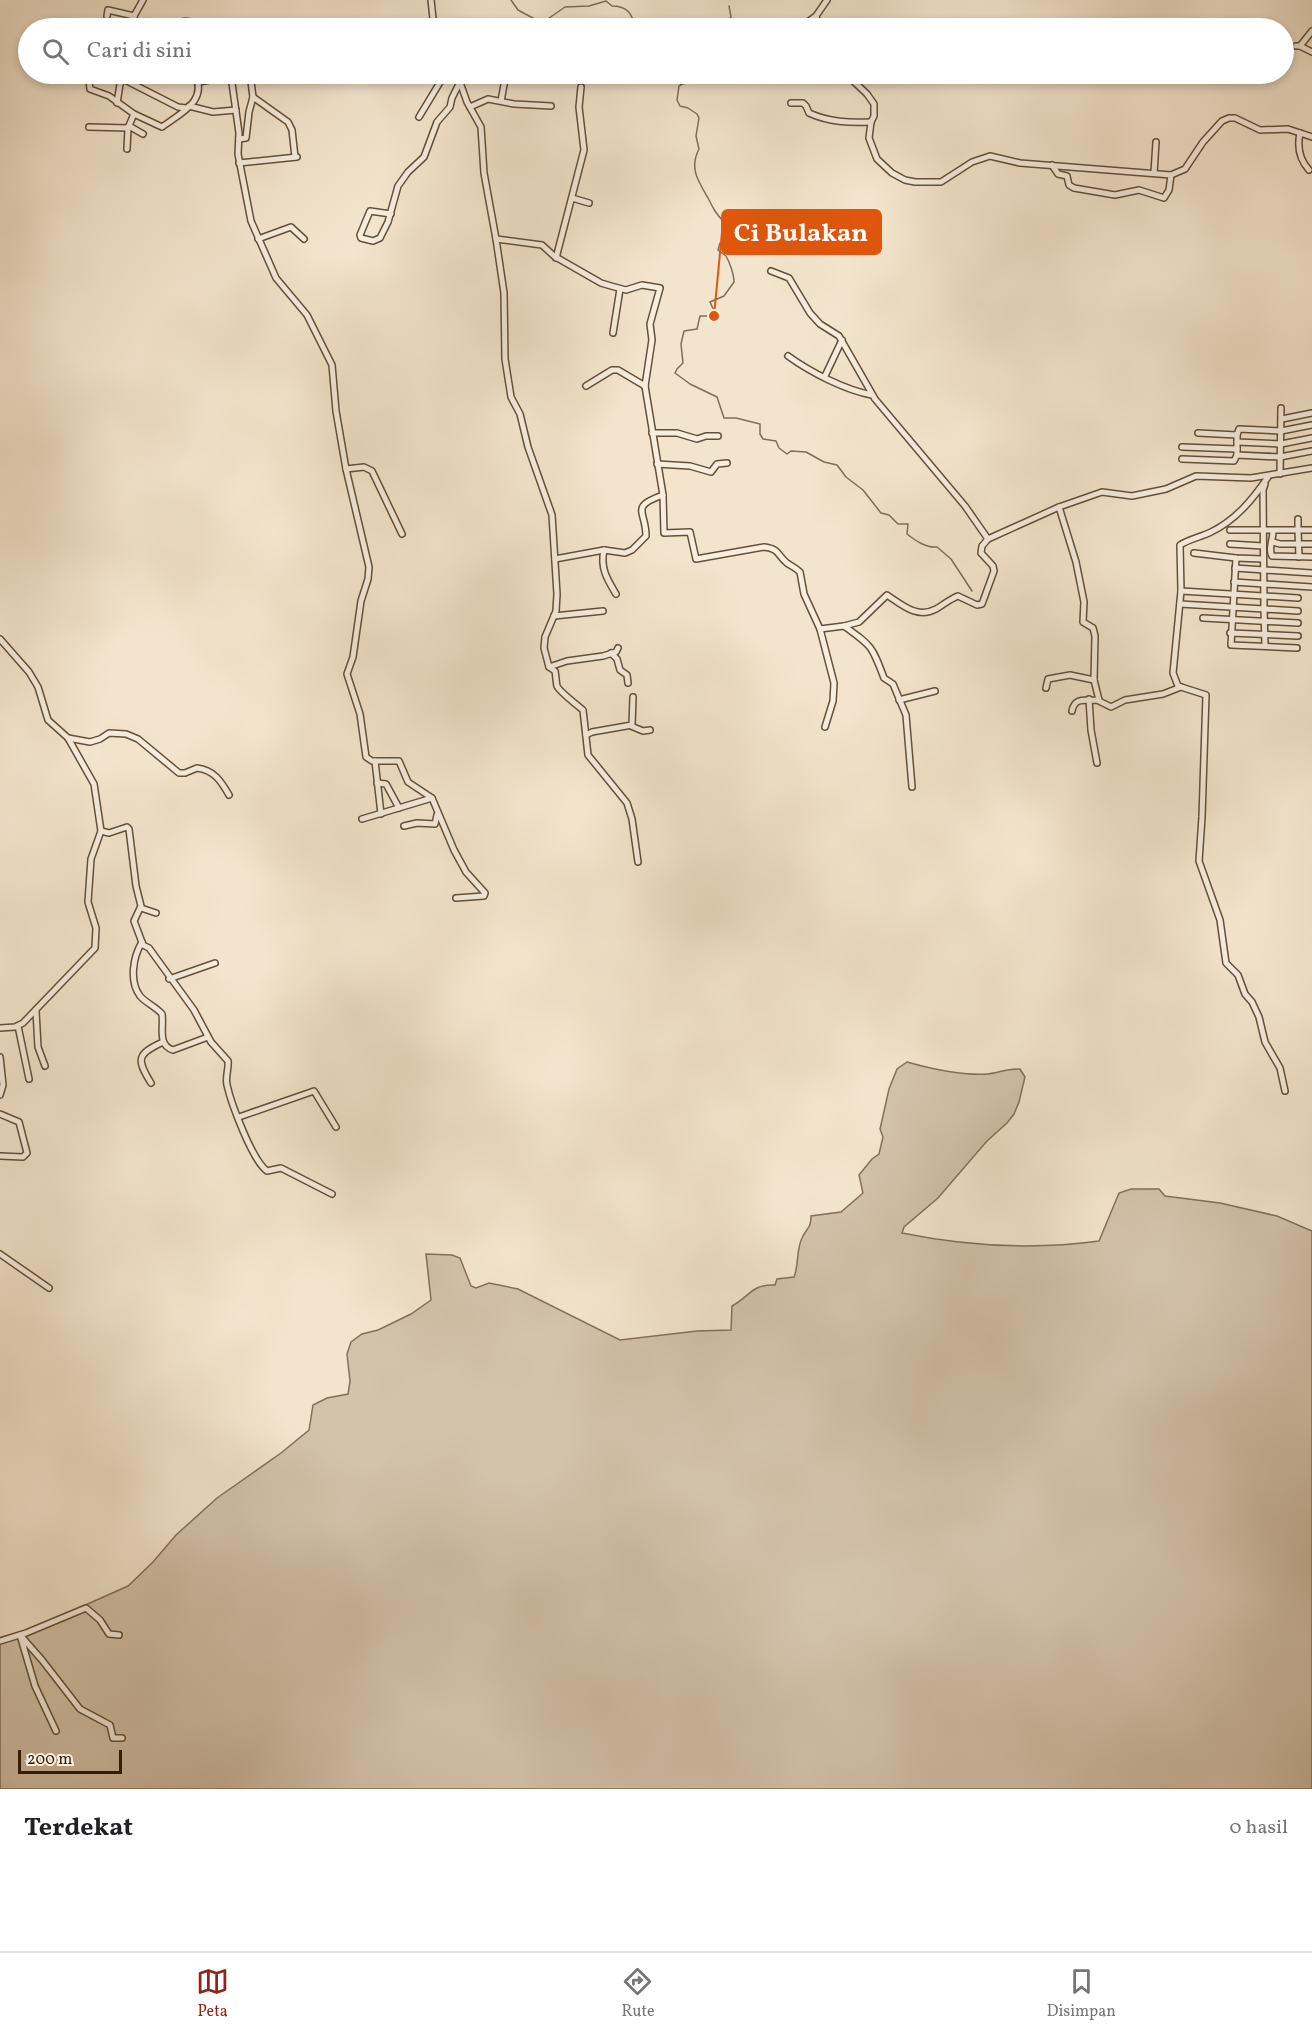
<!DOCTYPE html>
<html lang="id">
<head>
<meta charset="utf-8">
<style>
  :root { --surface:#fff; --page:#f2f2f2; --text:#202124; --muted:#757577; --line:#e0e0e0; --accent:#8f2418 }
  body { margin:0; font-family:Vollkorn,serif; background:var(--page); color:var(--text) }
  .scale { position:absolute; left:18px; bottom:15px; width:104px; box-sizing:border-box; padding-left:6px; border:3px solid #341e06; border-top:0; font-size:16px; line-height:21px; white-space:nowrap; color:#341e06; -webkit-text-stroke:4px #f7eede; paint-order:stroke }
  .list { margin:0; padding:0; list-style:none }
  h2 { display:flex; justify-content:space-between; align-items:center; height:78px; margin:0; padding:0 24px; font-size:26px }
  h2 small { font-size:20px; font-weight:400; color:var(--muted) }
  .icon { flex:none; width:33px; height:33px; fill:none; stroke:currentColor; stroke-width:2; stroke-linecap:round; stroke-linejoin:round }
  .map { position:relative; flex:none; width:1312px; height:1789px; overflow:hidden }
  .search { position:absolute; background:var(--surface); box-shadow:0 3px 9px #0003; left:18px; right:18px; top:18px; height:66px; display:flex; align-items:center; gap:15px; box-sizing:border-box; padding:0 21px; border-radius:33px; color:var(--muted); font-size:22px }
  .sheet { height:162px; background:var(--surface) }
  nav { display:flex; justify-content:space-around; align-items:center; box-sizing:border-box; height:84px; border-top:2px solid var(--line); background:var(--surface); font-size:16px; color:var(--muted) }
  nav a { display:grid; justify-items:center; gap:3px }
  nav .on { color:var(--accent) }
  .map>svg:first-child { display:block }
  .green { fill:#d3c3ab; stroke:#847058; stroke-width:1.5 }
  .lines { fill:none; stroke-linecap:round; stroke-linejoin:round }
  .stream { stroke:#806d55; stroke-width:1.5 }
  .minor-casing { stroke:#645038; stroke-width:8 }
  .minor { stroke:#f7eede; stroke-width:5 }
  .leader { fill:none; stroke:#df560c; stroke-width:2 }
  .callout-dot { fill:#df560c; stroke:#f7eede; stroke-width:2 }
  .callout { fill:#df560c; stroke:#df560c; stroke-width:2 }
  .callout-label { font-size:26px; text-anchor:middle; font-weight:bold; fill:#fff }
</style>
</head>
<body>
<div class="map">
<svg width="1312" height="1789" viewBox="0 0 1312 1789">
  <rect width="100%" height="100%" fill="#f3e5cd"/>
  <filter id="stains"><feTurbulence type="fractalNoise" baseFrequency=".00333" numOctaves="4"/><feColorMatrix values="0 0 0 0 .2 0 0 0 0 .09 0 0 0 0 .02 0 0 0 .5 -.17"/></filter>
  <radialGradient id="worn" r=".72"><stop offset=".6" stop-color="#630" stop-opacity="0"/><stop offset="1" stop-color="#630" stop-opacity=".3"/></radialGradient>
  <!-- green -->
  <path class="green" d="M907,1062C932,1069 962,1076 988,1074C999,1073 1007,1068 1020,1069L1025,1077L1019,1102L1014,1114L1007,1123L987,1141L938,1198L904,1227L902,1233C966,1246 1033,1250 1099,1241L1119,1193L1131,1189H1159L1165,1196L1220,1203L1277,1216L1312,1231V1789H0V1643L128,1586L153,1562L176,1535L217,1498L281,1453L309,1430L313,1405L327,1398L348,1394L350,1381L347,1354L351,1342L362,1334L378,1330L411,1314L431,1300L426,1254L452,1255L460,1258L471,1286L476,1288L489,1283L518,1289L620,1340L697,1331L731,1330L732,1306C750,1296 752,1284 775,1285L777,1279L794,1277C799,1265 796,1250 802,1238C807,1227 811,1229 811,1216L841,1212L863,1193L859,1175L872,1159L879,1154L883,1137L880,1129L889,1089L897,1069Z"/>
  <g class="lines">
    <!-- stream -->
    <g class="stream">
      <path d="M511,0L518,10L542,23L565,7L589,6L606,1L612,6C627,6 633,14 635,28"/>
      <polyline points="715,28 728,21 731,17 729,6"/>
      <path d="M697,74C697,86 686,80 679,86L677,100L680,106L688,108L697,114L699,118L696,136L699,149C689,168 698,181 708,198C713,208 716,214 724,222V242L720,243L718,250L726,256C730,263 734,275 734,282L724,296L710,302L715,313L714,316H700L697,329L684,331L681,344L683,363L677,369L675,373L690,384L717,397L724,418H736L760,424V434L763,439L776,441L779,448L787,454L791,451L806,452L824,462L837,465L846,477L863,490L881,513L889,515L898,524H908L907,534C916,541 926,548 937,547L951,559L972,591"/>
    </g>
    <defs>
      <g id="minor">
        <polyline points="431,0 434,28"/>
        <polyline points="107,16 108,10 134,16"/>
        <polyline points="134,28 134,16 143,0"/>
        <path d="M175,28C182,16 195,23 204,28"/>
        <polyline points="799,28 816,16"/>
        <polyline points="818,28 816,16 827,0"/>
        <polyline points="1296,46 1300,46 1312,31"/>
        <polyline points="1300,46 1312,52"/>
        <polyline points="126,74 125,80 178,107 186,108"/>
        <polyline points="151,74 152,75"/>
        <path d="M457,74L467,102L481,127L484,173L496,239L542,245L554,256L601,283L611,286L626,290L642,285L660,288L650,324L652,340L645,386L663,495L664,533L690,532L696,559L764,547C780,549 777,555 787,563C791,566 796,568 800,572L804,594L820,629L844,626C872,646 872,646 884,678L893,684L906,715L912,787"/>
        <polyline points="846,74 867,94 874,104 874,116 871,122 869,138 877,159 892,173 905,180 915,182 941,182 972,162 990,156 1020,163 1171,175 1185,169 1203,142 1222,121 1229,118 1235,118 1260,130 1288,129 1312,137"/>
        <polyline points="417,76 420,74"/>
        <polyline points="776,79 778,74"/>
        <path d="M89,80L90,89L109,96L134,114L162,127C181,113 208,101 195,74"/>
        <polyline points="199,82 231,76 239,133 238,154 251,221 276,278 307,315 332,365 336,411 346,469 369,567 368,579 361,601 353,657 347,674 360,714 366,757 372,761 399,761 408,782 432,798 454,850 466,872 485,893 484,896 456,898"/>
        <polyline points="253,97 288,122 292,130 295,157"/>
        <polyline points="501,101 506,74"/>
        <polyline points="117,103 121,78"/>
        <path d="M791,103H803L806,106L809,113C829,122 849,123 871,122"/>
        <polyline points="189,106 213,112 236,110"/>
        <polyline points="470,107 488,99 514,104 551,106"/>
        <polyline points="419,117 445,74"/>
        <polyline points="129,126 143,134"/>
        <polyline points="89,127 128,128"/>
        <path d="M1300,133C1297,147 1299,159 1309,170"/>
        <polyline points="239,139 246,138 249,112 253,97 250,74"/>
        <polyline points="127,149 128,128 134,114"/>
        <polyline points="239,163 297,157"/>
        <polyline points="1052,165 1058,174 1067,176 1069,185 1074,188 1115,195 1139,190 1164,198 1169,190 1171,175"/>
        <polyline points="1154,173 1156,142"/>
        <polyline points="572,198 589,203"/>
        <polyline points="391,214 370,211 360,235 361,238 373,241 380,238 388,222 398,186 408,172 424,157 437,122 450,107 452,98 460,82"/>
        <polyline points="258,239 291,227 304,239"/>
        <path d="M496,239L504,293L505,359L511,397L520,414L528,447L552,515L557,594L556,611L545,637L544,648L549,667L555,671C556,676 556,682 557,686C559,691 578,706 583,710L588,755L627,803L632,819L638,862"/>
        <polyline points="556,258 584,150 579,107 581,87"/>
        <polyline points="771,271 789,278 810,313 820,324 839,336 875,399 965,506 988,539 1059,507 1102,492 1132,496 1166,489 1196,476 1251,478 1312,468"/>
        <polyline points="613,333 620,289"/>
        <path d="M788,356C810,372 845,390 872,395"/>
        <polyline points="825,376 842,340"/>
        <polyline points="586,386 612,370 618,370 645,386"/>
        <polyline points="1282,419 1312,413"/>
        <polyline points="1312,425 1281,431 1239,429 1237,435 1237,455 1280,457 1312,451"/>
        <polyline points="652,433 677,433 697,439 706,436 718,436"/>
        <polyline points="1198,433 1237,435"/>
        <polyline points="1237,442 1281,444 1312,438"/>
        <polyline points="1182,447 1237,449"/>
        <polyline points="1182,459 1234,461 1237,455"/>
        <polyline points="657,464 690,466 711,472 717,464 727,463"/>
        <polyline points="346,469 364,467 372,471 402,534"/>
        <polyline points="1280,474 1281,408"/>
        <path d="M1268,477C1253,499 1236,520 1211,532C1201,537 1189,539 1180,545L1181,591L1173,673L1178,686L1206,695L1202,817L1199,861L1220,920L1226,963L1238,975L1245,994L1252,1002L1259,1017L1265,1042L1280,1068L1285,1091"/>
        <path d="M1059,507L1076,562L1084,602L1083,622L1093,628L1095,636L1094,680L1099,700C1088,702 1075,695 1072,711"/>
        <polyline points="1230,530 1298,530 1298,519"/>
        <path d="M1273,531C1273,540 1268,549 1272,556L1312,557"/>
        <polyline points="1273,542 1280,544 1312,544"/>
        <polyline points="1230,544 1263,546"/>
        <path d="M604,550C600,568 607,579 616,594"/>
        <polyline points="1194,553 1236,558 1263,559"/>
        <polyline points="1299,557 1298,530 1312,530"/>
        <polyline points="1236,558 1231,645 1297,648"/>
        <path d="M555,559L604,550L625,553L632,550L646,536C646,511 629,507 663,495"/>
        <polyline points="1235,568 1312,573"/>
        <polyline points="1234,582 1312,587"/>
        <polyline points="1181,591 1298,598"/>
        <polyline points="1180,604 1264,609 1263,490 1265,484"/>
        <polyline points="554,616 603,611"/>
        <polyline points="1203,618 1298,623"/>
        <path d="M844,626L859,622L887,595C902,605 917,619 936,609C943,605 950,599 958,596L977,605L982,604L994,571L993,566L981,553L982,546L988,539"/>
        <polyline points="820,629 834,683 833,701 825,727"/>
        <polyline points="1230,633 1298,636"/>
        <polyline points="0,639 29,672 38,687 48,720 68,738 94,784 101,831 91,859 88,902 96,928 95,948 23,1023 15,1027 0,1028"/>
        <polyline points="1265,646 1264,609 1298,611"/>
        <polyline points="611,653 617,659 620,670 627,675 628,683"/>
        <polyline points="549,667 567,661 603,656 616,652 618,648"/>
        <polyline points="1046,688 1048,679 1070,675 1094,680"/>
        <polyline points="1089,699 1091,730 1097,763"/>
        <polyline points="899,700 935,691"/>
        <polyline points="1099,701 1111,707 1125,700 1163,694 1181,687"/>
        <polyline points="631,726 643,731 650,730"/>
        <polyline points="586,735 592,732 632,725 633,697"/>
        <path d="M68,738L90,742L100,739L109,733L126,734L138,739L179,773H185L197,768C214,770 221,781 229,795"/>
        <polyline points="375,761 381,814"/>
        <polyline points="377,783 386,784 399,808"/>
        <polyline points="362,819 432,798"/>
        <polyline points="404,826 417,823 435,824 437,815"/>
        <path d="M101,831L109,833L127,827L129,829L136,886L141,906L134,921L143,945L149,948L194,1010L211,1042L228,1061C229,1069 225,1077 227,1085C231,1103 252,1160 267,1171L281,1168L332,1194"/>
        <polyline points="141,908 156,913"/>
        <path d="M142,942C133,957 129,981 140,996C146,1003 156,1007 162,1014C164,1027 157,1045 173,1050L208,1037"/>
        <polyline points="169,979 215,963"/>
        <polyline points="36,1011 38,1047 45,1066"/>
        <polyline points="18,1026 29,1079"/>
        <polyline points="0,1057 3,1085 0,1095"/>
        <path d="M151,1083C136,1059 137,1054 163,1042"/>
        <polyline points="0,1114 19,1122 27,1153 23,1157 0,1156"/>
        <polyline points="239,1117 314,1091 336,1127"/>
        <polyline points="0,1254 49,1288"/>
        <polyline points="0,1641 26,1633 86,1608 100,1620 109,1634 119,1635"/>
        <polyline points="56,1731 35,1686 20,1635 42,1660 80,1709 110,1725 113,1738 122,1738"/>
      </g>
    </defs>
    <!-- minor casing -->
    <use href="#minor" class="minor-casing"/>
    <!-- minor -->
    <use href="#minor" class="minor"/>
  </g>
  <!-- callouts -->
  <path class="leader" d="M714 316L722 232"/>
  <circle class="callout-dot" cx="714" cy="316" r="6"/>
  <rect class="callout" x="722" y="210" width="159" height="44" rx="6"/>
  <g class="callout-label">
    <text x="801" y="241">Ci Bulakan</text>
  </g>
  <rect width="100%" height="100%" filter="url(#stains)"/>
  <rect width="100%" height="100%" fill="url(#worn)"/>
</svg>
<div class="scale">200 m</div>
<div class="search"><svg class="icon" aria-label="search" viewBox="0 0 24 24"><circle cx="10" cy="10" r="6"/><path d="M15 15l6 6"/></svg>Cari di sini</div>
</div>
<section class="sheet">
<h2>Terdekat<small>0 hasil</small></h2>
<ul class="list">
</ul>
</section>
<nav>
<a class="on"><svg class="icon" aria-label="map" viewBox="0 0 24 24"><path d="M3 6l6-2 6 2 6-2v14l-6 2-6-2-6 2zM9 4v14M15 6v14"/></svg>Peta</a>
<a><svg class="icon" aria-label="directions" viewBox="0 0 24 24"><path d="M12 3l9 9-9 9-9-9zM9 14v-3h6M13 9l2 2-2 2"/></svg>Rute</a>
<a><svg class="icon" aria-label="saved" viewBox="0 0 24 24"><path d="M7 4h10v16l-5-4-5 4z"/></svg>Disimpan</a>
</nav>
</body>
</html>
